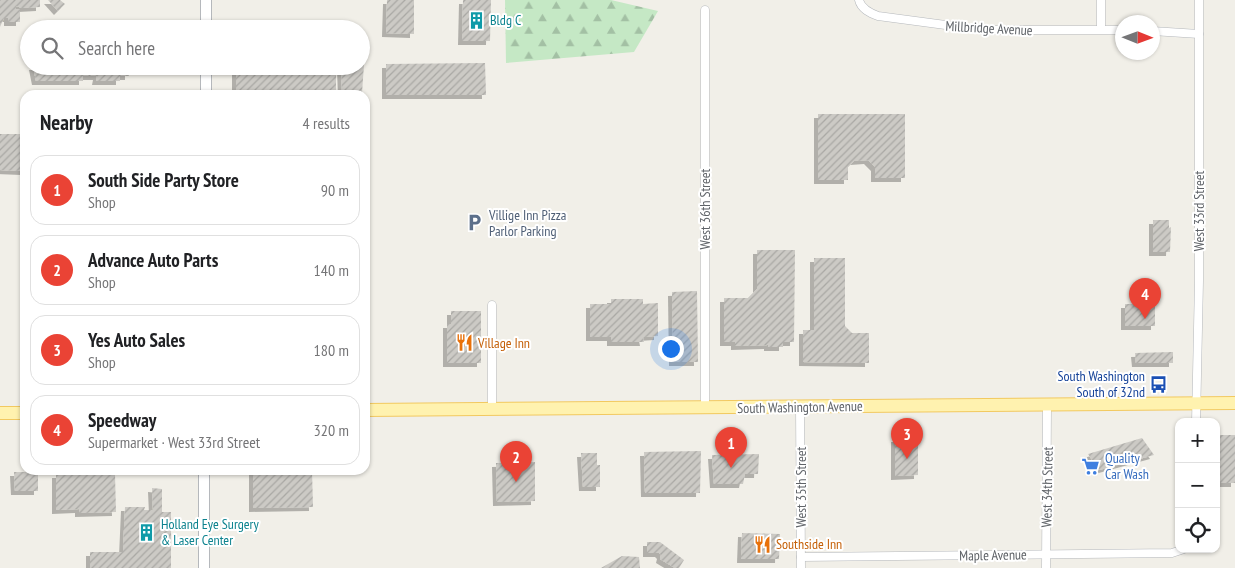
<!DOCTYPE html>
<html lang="en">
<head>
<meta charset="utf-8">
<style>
  :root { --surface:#fff; --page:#f2f2f2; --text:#202124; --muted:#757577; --line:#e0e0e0; --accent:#ea4335 }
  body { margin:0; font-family:"PT Sans Narrow",sans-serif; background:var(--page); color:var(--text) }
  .controls { position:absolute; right:15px; bottom:15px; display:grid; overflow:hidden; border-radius:10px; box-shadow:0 1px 4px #0004 }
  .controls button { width:45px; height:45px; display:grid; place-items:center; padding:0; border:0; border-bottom:1px solid var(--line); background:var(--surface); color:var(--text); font:25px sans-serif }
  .compass { position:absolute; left:1115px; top:15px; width:45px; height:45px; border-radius:50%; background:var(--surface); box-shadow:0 1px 4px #0004; rotate:91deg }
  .you { position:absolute; left:670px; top:348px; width:18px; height:18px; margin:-12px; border:4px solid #fff; border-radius:50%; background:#1a73e8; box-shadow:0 0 0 8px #1a73e833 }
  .badge { display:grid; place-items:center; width:32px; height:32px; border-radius:50%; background:var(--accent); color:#fff; font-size:16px; font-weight:700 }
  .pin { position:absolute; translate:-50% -41px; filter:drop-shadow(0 1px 2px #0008) }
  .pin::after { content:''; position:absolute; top:26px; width:18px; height:15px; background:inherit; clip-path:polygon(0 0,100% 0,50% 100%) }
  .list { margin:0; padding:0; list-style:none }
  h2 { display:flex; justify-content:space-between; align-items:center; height:65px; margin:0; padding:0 20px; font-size:21px }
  h2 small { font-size:16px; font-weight:400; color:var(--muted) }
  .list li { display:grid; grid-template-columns:32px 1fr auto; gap:15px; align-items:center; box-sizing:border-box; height:70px; margin:0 10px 10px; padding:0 10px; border:1px solid var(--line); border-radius:15px }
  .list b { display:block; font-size:19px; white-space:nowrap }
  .list p { margin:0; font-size:16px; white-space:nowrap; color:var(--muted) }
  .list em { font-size:16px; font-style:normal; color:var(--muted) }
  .icon { flex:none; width:28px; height:28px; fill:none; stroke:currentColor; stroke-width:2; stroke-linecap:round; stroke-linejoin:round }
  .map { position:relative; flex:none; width:1235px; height:568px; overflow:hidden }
  .search { position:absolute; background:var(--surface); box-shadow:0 1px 4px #0004; left:20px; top:20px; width:350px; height:55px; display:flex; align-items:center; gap:12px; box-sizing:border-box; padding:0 18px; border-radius:28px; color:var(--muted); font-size:19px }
  .panel { position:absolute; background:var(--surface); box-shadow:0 1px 4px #0004; left:20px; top:90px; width:350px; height:385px; border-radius:15px }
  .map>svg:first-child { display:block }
  .forest { fill:url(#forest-firs) }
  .building { fill:url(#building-hatch); filter:url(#shadow) }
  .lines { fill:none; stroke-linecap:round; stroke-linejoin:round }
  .minor-casing { stroke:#b5b8bc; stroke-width:9 }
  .tertiary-casing { stroke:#b5b8bc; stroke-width:12 }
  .primary-casing { stroke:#f2c960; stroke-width:14 }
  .minor { stroke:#fff; stroke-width:8 }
  .tertiary { stroke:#fff; stroke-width:10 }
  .primary { stroke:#fff2af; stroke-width:12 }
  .labels { text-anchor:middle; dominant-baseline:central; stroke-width:4; stroke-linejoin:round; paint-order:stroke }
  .culture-label { font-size:14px; fill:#0d838f; stroke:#fff; text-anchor:start }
  .street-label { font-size:14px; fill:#5f6368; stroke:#fff }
  .service-label { font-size:14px; fill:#4e5e75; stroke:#fff; text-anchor:start }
  .food-label { font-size:14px; fill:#c56008; stroke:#fff; text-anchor:start }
  .transit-label { font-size:14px; fill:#164399; stroke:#fff; text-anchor:end }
  .shop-label { font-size:14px; fill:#366cbe; stroke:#fff; text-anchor:start }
</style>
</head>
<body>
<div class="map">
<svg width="1235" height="568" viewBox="0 0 1235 568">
  <defs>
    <pattern id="forest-firs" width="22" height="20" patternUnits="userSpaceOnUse" patternTransform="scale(1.25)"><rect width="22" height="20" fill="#c5e8c5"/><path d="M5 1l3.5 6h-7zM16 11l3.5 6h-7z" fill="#a3c0a4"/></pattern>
    <pattern id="building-hatch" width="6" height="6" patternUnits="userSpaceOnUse" patternTransform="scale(1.25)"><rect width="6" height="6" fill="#cccac5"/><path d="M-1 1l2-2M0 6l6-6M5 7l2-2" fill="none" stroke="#a9a8a4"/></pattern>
    <filter id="shadow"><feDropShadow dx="-4" dy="4" stdDeviation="0" flood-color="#0004"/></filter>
  </defs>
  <rect width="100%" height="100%" fill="#f1efe8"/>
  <!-- forest -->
  <polygon class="forest" points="505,0 611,0 658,11 634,52 506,63"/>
  <!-- building -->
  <g class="building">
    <polygon points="0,0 40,0 40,7 22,8 16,6 16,9 20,9 20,22 8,22 8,18 4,18 0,27"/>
    <polygon points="48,0 60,0 65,4 58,11"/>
    <polygon points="387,0 414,0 414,34 386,33"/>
    <polygon points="463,0 491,0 490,41 462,41"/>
    <polygon points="485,63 486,95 386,95 386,64"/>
    <polygon points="364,65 362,93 342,93 341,66"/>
    <polygon points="33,66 131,66 131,71 129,71 129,76 120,76 120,81 96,81 97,76 83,76 83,81 36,81"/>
    <polygon points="336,67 336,95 236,95 236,68"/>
    <polygon points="818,114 905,114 905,178 875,178 875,167 868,160 854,161 848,167 848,180 818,180"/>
    <polygon points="0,134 25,134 25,171 0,170"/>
    <polygon points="1153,220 1169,220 1169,228 1171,227 1170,252 1153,252"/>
    <polygon points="757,250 795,250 794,342 783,342 783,347 768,347 768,345 735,346 735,342 724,342 724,298 748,298 757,289"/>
    <polygon points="814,258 845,258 845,326 852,333 869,333 869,363 803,362 803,330 814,330"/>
    <polygon points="697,291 698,362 673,362 672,292"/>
    <polygon points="611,299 643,299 643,304 658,303 658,336 643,337 644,342 611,342 611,337 590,337 590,304 611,304"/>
    <rect x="1125" y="304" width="30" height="22"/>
    <polygon points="451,311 481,311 481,363 447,363 447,324 451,324"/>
    <polygon points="1173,352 1173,363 1136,363 1135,353"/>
    <rect x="1216" y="435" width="19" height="48"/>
    <polygon points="895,438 918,438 918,475 895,476"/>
    <polygon points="1142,438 1154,455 1099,470 1088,454"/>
    <polygon points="701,451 700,493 645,493 644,452"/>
    <polygon points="581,453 597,453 597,465 600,465 600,487 583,487"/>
    <polygon points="759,454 758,474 745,474 743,484 714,484 712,455"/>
    <polygon points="535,462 535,501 497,502 496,463"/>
    <polygon points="253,470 312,470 313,507 253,508"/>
    <polygon points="14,472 38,472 38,491 15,491"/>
    <polygon points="56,474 115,474 116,512 79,513 79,509 56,510"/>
    <polygon points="152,488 162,489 162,512 171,512 171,568 90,568 90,552 123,552 125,507 145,507 144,510 153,510"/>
    <polygon points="742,533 780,534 779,559 741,559"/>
    <polygon points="647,542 660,542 684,560 679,568 675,568 660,559 661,555 659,553 647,553"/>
    <polygon points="622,556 639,557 640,568 601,568"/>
  </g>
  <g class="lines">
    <defs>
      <g id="minor">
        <path d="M859,0C861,9 870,13 878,16L983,30H1122"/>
        <polyline points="705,10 705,408"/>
        <polyline points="1101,29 1101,0"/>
        <polyline points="1152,31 1199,34"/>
        <polyline points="492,305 492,409"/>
        <polyline points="800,406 801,568"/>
        <polyline points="1196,422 1199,281 1199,0"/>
        <polyline points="801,557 1172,553 1184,549"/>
        <polyline points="1046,568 1047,406"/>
      </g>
      <g id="tertiary">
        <polyline points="206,29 206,0"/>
        <polyline points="206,95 206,66"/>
        <polyline points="204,568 204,470"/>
      </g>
      <g id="primary">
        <polyline points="365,410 1235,403"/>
        <polyline points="0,413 25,413"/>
      </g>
    </defs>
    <!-- minor casing -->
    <use href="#minor" class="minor-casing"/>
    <!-- tertiary casing -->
    <use href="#tertiary" class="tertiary-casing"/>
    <!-- primary casing -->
    <use href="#primary" class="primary-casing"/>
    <!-- minor -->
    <use href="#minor" class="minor"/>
    <!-- tertiary -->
    <use href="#tertiary" class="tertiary"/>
    <!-- primary -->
    <use href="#primary" class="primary"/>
  </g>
  <!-- icons -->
  <defs>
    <symbol id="building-bare" viewBox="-9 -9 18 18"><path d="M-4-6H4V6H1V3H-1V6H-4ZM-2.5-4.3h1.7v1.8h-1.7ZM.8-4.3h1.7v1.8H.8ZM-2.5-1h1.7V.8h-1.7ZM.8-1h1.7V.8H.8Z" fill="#0f9aa8" stroke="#fff" stroke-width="2.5" paint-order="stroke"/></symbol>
    <symbol id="parking-bare" viewBox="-9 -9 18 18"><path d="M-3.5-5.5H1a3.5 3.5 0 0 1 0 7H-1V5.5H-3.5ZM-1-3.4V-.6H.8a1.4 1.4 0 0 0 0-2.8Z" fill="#5c6f8a" stroke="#fff" stroke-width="2.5" paint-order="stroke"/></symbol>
    <symbol id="restaurant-bare" viewBox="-9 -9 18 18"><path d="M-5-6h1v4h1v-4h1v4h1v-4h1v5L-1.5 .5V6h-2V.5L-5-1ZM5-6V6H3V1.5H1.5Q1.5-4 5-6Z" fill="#e8710a" stroke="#fff" stroke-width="2.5" paint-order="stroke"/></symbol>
    <symbol id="bus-bare" viewBox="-9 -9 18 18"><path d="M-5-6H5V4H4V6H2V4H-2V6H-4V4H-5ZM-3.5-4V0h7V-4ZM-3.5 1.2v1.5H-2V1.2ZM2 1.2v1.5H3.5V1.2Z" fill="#1a4fb4" stroke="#fff" stroke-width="2.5" paint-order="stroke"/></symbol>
    <symbol id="supermarket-bare" viewBox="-9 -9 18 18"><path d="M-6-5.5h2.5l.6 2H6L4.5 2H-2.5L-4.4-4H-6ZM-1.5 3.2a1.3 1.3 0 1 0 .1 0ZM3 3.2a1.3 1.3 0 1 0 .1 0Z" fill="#3f7fe0" stroke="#fff" stroke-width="2.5" paint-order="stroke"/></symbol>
  </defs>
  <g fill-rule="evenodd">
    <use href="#building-bare" x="464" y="8" width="25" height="25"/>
    <use href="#parking-bare" x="462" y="210" width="25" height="25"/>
    <use href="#restaurant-bare" x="452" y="330" width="25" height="25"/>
    <use href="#bus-bare" x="1146" y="372" width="25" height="25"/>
    <use href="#supermarket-bare" x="1078" y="454" width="25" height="25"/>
    <use href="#building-bare" x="134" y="520" width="25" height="25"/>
    <use href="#restaurant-bare" x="750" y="532" width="25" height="25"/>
  </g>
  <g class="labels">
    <!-- culture labels -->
    <g class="culture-label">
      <text x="490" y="20">Bldg C</text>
      <text x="161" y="524">Holland Eye Surgery<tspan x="161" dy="16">&amp; Laser Center</tspan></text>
    </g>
    <!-- street labels -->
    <g class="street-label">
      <text transform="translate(989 28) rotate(3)">Millbridge Avenue</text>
      <text transform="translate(705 209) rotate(-90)">West 36th Street</text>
      <text transform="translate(1199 211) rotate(-90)">West 33rd Street</text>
      <text transform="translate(800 407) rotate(-1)">South Washington Avenue</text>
      <text transform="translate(801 487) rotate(-90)">West 35th Street</text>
      <text transform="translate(1047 487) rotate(-89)">West 34th Street</text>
      <text transform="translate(993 555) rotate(-1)">Maple Avenue</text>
    </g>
    <!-- service labels -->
    <g class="service-label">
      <text x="489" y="215">Villige Inn Pizza<tspan x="489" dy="16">Parlor Parking</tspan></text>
    </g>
    <!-- food labels -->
    <g class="food-label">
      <text x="478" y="343">Village Inn</text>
      <text x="776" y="544">Southside Inn</text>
    </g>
    <!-- transit labels -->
    <g class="transit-label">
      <text x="1145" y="376">South Washington<tspan x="1145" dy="16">South of 32nd</tspan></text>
    </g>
    <!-- shop labels -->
    <g class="shop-label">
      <text x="1105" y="458">Quality<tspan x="1105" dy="16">Car Wash</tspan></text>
    </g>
  </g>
</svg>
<div class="controls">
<button>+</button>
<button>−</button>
<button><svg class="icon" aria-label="locate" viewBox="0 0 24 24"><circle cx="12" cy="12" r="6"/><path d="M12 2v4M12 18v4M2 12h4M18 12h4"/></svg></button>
</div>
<svg class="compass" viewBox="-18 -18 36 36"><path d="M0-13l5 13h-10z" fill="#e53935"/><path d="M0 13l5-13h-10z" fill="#757577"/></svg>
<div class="you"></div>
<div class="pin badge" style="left:731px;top:468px">1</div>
<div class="pin badge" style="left:516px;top:482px">2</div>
<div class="pin badge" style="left:907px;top:459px">3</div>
<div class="pin badge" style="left:1145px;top:319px">4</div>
<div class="search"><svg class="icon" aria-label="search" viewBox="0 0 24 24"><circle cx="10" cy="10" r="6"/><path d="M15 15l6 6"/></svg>Search here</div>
<section class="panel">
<h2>Nearby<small>4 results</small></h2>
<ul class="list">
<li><span class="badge">1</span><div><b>South Side Party Store</b><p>Shop</p></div><em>90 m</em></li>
<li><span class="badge">2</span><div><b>Advance Auto Parts</b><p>Shop</p></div><em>140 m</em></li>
<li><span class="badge">3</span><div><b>Yes Auto Sales</b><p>Shop</p></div><em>180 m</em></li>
<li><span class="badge">4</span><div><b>Speedway</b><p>Supermarket · West 33rd Street</p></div><em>320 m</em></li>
</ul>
</section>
</div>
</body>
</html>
